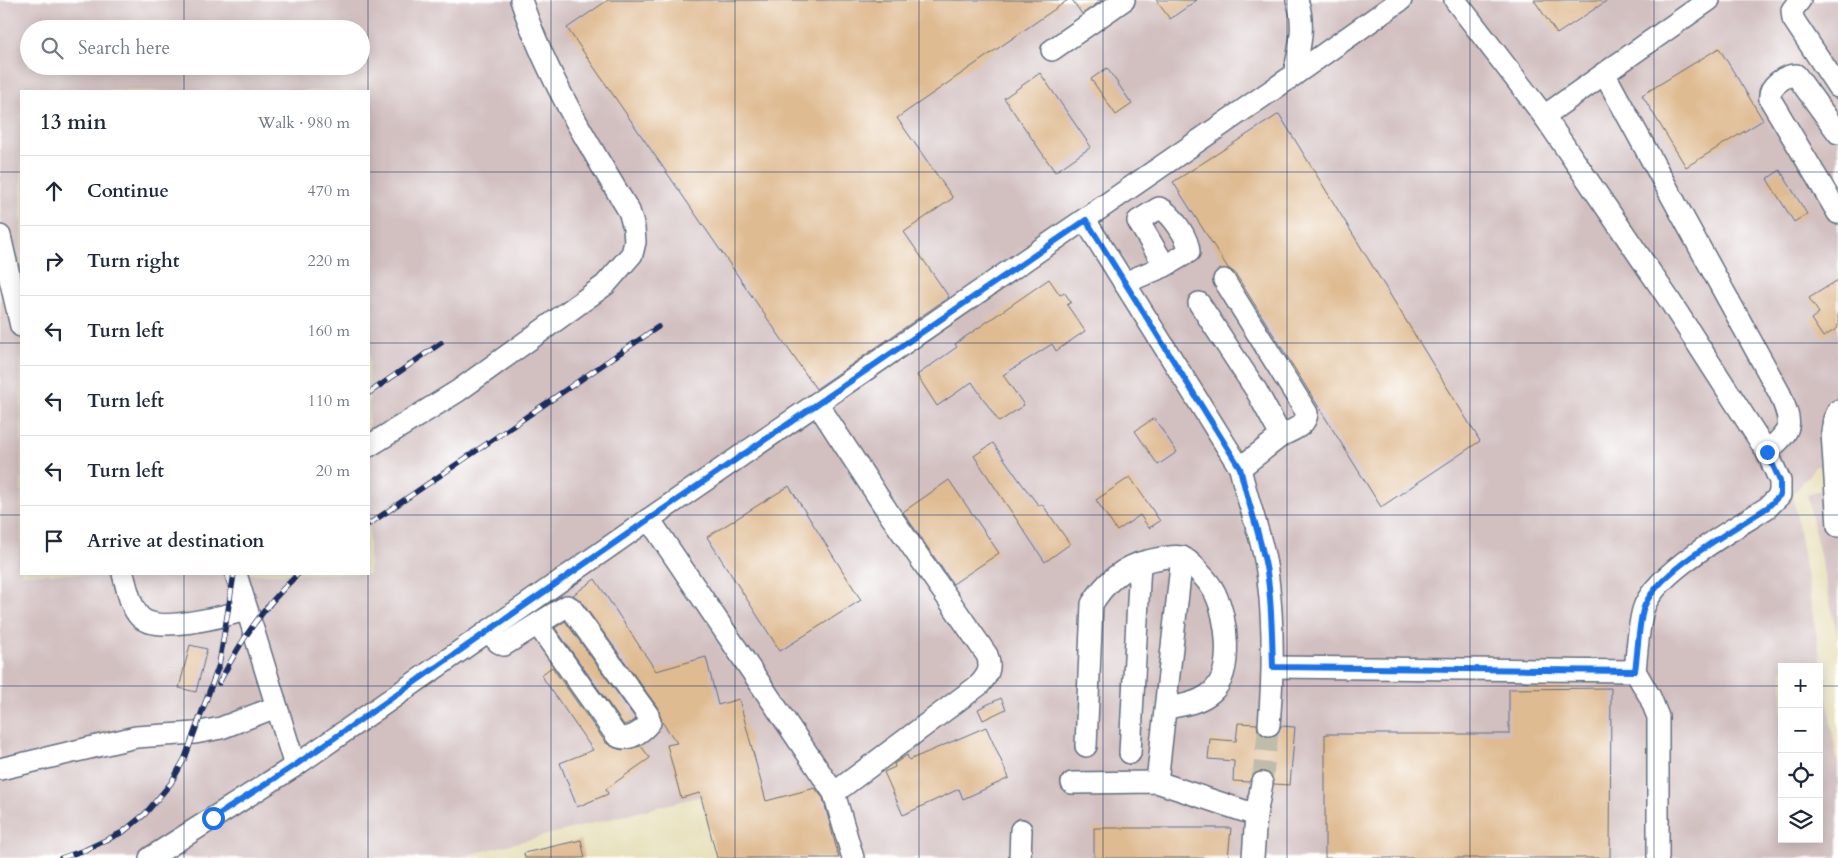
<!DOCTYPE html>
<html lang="en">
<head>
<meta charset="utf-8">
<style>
  :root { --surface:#fff; --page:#f6f6f7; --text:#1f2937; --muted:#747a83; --line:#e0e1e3 }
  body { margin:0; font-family:Cardo,serif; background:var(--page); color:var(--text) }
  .controls { position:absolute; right:15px; bottom:15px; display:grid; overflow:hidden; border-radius:0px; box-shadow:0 2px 12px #0003 }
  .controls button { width:45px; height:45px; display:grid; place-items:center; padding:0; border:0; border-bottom:1px solid var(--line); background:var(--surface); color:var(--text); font:25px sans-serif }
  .stop { position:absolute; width:15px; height:15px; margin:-11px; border:4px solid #1a73e8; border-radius:50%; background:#fff }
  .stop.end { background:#1a73e8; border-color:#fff; box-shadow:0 1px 5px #0008 }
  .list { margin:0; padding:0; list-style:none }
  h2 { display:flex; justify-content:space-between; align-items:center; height:65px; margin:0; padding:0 20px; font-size:21px }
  h2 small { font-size:16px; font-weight:400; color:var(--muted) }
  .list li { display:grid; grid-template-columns:32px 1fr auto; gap:15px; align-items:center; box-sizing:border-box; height:70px; padding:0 20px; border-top:1px solid var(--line) }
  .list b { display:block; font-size:19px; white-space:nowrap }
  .list em { font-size:16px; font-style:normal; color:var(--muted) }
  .icon { flex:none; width:28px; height:28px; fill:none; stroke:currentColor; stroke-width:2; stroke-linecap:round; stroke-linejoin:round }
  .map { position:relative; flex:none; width:1838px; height:858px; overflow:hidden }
  .search { position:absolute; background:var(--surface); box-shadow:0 2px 12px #0003; left:20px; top:20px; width:350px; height:55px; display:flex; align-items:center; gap:12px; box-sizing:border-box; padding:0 18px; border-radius:28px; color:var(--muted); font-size:19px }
  .panel { position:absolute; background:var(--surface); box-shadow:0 2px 12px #0003; left:20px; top:90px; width:350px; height:485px; border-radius:0px }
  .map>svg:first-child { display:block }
  .industrial { fill:#d2bfc0; fill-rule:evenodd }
  .building { fill:#dfbb92 }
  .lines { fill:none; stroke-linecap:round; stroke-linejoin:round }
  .minor-tunnel { stroke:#bfbdaa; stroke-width:21; stroke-dasharray:21 11; stroke-linecap:butt }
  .minor-casing { stroke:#636d7f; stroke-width:24 }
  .minor { stroke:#fff; stroke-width:21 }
  .rail-casing { stroke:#1b2f5e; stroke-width:5.5 }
  .rail { stroke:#fff; stroke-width:4; stroke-dasharray:11; stroke-linecap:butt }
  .route { stroke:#1a73e8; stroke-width:6 }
  .grid { fill:none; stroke:#1b2f5e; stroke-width:1; stroke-opacity:0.55 }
</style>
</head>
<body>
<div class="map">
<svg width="1838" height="858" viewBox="0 0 1838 858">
  <rect width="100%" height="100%" fill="#fff"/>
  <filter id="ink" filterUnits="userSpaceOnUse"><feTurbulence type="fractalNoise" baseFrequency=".02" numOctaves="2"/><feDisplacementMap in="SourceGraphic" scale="10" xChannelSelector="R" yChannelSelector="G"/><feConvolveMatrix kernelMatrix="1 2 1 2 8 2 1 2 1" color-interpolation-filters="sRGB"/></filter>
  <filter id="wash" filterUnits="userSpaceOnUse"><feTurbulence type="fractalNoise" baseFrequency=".0096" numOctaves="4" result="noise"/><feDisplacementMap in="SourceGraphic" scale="20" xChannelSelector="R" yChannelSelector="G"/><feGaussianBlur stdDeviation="1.12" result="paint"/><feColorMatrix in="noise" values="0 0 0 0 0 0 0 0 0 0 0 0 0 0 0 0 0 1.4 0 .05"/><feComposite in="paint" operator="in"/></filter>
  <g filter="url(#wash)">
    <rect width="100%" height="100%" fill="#e8e1bd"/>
    <!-- industrial -->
    <g class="industrial">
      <path d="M0,0H1838V459L1815,467L1793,494L1838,765V858H718L701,796L456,858H0ZM29,29H361V66H29ZM21,91H369V574H21ZM1782,667H1819V839H1782Z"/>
      <polygon points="1838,483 1838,639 1807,495"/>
    </g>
    <g id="blocks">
      <!-- building -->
      <g class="building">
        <polygon points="608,0 1068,0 897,118 953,198 904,232 949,297 816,389 567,28"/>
        <polygon points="1072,0 1102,0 1082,14"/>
        <polygon points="1156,0 1197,0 1170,19"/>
        <polygon points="1534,0 1608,0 1557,34"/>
        <polygon points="1719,48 1763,120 1686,167 1642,95"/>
        <polygon points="1107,68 1132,104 1116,115 1091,79"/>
        <polygon points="1040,73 1091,147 1055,172 1004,98"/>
        <polygon points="1279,114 1480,441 1381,507 1235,273 1228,268 1173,182"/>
        <polygon points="1780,170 1807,214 1794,222 1767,179"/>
        <polygon points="1049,279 1060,295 1064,292 1071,302 1067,305 1085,331 1056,351 1052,344 1003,375 1024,405 999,422 972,382 937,406 917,375 957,347 955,344"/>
        <polygon points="1838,280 1838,328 1823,337 1811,319 1819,313 1809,298"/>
        <polygon points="1154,418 1177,452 1158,465 1135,431"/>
        <polygon points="993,443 1022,484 1039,506 1042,504 1070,544 1045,562 974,456"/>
        <polygon points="1130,477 1160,521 1149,528 1140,515 1117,531 1096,500"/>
        <polygon points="949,480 999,553 953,584 903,512"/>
        <polygon points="789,486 861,600 780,651 707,537"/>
        <polygon points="595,579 656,671 706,657 718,705 739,699 766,801 815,788 823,798 839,858 717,858 700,793 681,798 667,745 677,743 662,722 658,708 581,601 573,595"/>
        <polygon points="565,621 636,719 632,722 624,725 555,628"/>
        <polygon points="190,645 207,649 196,692 179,688"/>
        <polygon points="552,667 606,743 615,748 623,750 641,746 650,758 606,789 608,794 577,807 560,763 593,750 541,675"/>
        <polygon points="1611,688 1610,858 1325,858 1325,734 1509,734 1509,689"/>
        <polygon points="1001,698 1006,709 983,720 978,709"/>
        <polygon points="1238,723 1257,724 1258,731 1268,737 1275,736 1281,726 1295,727 1290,785 1274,784 1270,774 1264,771 1253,775 1249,782 1233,781 1234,761 1208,759 1210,739 1236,741"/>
        <polygon points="986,727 1009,778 963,799 959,789 903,815 884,772 895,767 894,764 907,755 909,760"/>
        <polygon points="1094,828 1231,828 1228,858 1094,858"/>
        <polygon points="581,840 585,858 525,858 524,853"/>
      </g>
    </g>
  </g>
  <g filter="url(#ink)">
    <use href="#blocks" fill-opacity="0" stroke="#636d7f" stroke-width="1"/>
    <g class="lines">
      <!-- minor-tunnel -->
      <polyline class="minor-tunnel" points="1262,783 1269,725"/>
      <defs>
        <g id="minor">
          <polyline points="1800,0 1792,10 1793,19 1838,87"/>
          <polyline points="1052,50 1124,0"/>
          <path d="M1604,73L1780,394C1793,427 1793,428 1767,452"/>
          <polyline points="1294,75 1401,0"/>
          <polyline points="1544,116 1709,0"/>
          <path d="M1838,133L1796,75C1785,75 1768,86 1770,99L1838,213"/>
          <path d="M1085,220L1240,468C1248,505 1264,541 1268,579C1274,628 1273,677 1269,725"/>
          <polyline points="0,236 21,326"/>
          <path d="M1224,280L1307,413C1306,427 1291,430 1281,436"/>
          <path d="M1124,283L1165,266L1189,252C1189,239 1171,212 1159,208L1138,221L1165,266"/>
          <polyline points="1199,303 1256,390 1281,436 1240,468"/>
          <polyline points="1838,411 1834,419 1832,432 1838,526"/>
          <path d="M369,446L458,391L605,285L632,254L635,242L634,228L629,211C588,144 546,75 521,0"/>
          <path d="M649,519L834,793L979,685C988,675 992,668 987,655L890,515L817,403"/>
          <path d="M123,574C127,587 130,607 140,617C157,634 224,616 247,610"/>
          <polyline points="236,574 295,766"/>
          <path d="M488,631L498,642L504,645L560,610L567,606L571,608L648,715L650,722C642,732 627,743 616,735L538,625"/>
          <path d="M1273,667L1635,671C1637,652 1638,629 1643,610C1654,572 1735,529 1768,507L1780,495V481L1767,452L1668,298L1544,116L1455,0"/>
          <polyline points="1635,671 1650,697 1658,717 1658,858"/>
          <path d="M1086,746L1092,604C1104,584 1123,566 1147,561C1157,559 1172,555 1181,557C1187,559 1195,567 1199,572C1205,578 1211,585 1215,593C1227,617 1234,671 1213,691C1200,703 1183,705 1167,708"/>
          <polyline points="1130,753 1140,563"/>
          <polyline points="0,769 136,737 195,733 221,728 276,707"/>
          <polyline points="1157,782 1182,557"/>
          <polyline points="1072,783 1157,782 1256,815"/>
          <polyline points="834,793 853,858"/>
          <path d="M150,858L295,766L649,519L1294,75C1299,50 1306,25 1297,0"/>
          <polyline points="1020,858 1021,830"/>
          <polyline points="1253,858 1256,815 1262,783"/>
        </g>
      </defs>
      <!-- minor casing -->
      <use href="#minor" class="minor-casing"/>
      <!-- minor -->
      <use href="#minor" class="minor"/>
      <defs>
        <g id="rail">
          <polyline points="369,393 441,343"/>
          <polyline points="369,524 658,327"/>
          <path d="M219,683C243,637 261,610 298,574"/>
          <polyline points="61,858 85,850 123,832 145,814 171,783 185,758 219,665 234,574"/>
        </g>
      </defs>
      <!-- rail casing -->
      <use href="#rail" class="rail-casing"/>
      <!-- rail -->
      <use href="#rail" class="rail"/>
    </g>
  </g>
  <g class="lines" filter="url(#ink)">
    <!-- route -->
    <path class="route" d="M213,818L294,766L649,519L1086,220L1240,468C1248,505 1263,541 1268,579C1272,608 1272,638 1273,667L1635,671C1638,651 1638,629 1643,610C1654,572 1735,529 1768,507L1780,495V481L1767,452"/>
  </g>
  <!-- grid -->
  <path class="grid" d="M184,0V29M368,0V91M551,0V858M735,0V858M919,0V858M1103,0V858M1287,0V858M1470,0V858M1654,0V858M184,66V91M0,172H21M369,172H1838M0,343H21M369,343H1838M0,515H21M369,515H1838M184,574V858M368,574V858M0,686H1782M1819,686H1838"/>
</svg>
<div class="controls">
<button>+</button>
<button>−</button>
<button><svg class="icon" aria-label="locate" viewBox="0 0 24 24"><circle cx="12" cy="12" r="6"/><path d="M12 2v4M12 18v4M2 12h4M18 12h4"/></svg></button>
<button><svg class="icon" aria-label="layers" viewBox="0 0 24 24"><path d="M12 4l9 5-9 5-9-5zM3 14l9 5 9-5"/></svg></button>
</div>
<div class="stop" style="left:213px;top:818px"></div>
<div class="stop end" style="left:1767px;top:452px"></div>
<div class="search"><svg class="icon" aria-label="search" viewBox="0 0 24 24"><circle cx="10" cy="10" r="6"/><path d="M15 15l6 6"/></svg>Search here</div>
<section class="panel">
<h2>13 min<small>Walk · 980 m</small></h2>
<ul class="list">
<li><svg class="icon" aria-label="ahead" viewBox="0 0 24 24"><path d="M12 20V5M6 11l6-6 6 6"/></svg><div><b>Continue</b></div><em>470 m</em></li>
<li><svg class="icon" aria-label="right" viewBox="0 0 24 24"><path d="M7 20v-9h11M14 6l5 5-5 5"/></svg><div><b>Turn right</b></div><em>220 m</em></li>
<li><svg class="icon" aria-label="left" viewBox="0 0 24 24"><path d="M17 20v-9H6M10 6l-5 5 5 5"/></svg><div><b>Turn left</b></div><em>160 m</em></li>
<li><svg class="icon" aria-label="left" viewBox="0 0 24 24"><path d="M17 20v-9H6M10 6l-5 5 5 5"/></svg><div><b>Turn left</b></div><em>110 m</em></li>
<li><svg class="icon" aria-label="left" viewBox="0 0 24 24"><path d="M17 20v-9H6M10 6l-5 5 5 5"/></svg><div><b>Turn left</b></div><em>20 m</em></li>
<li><svg class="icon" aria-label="arrive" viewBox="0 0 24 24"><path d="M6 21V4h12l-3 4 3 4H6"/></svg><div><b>Arrive at destination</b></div></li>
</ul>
</section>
</div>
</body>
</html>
